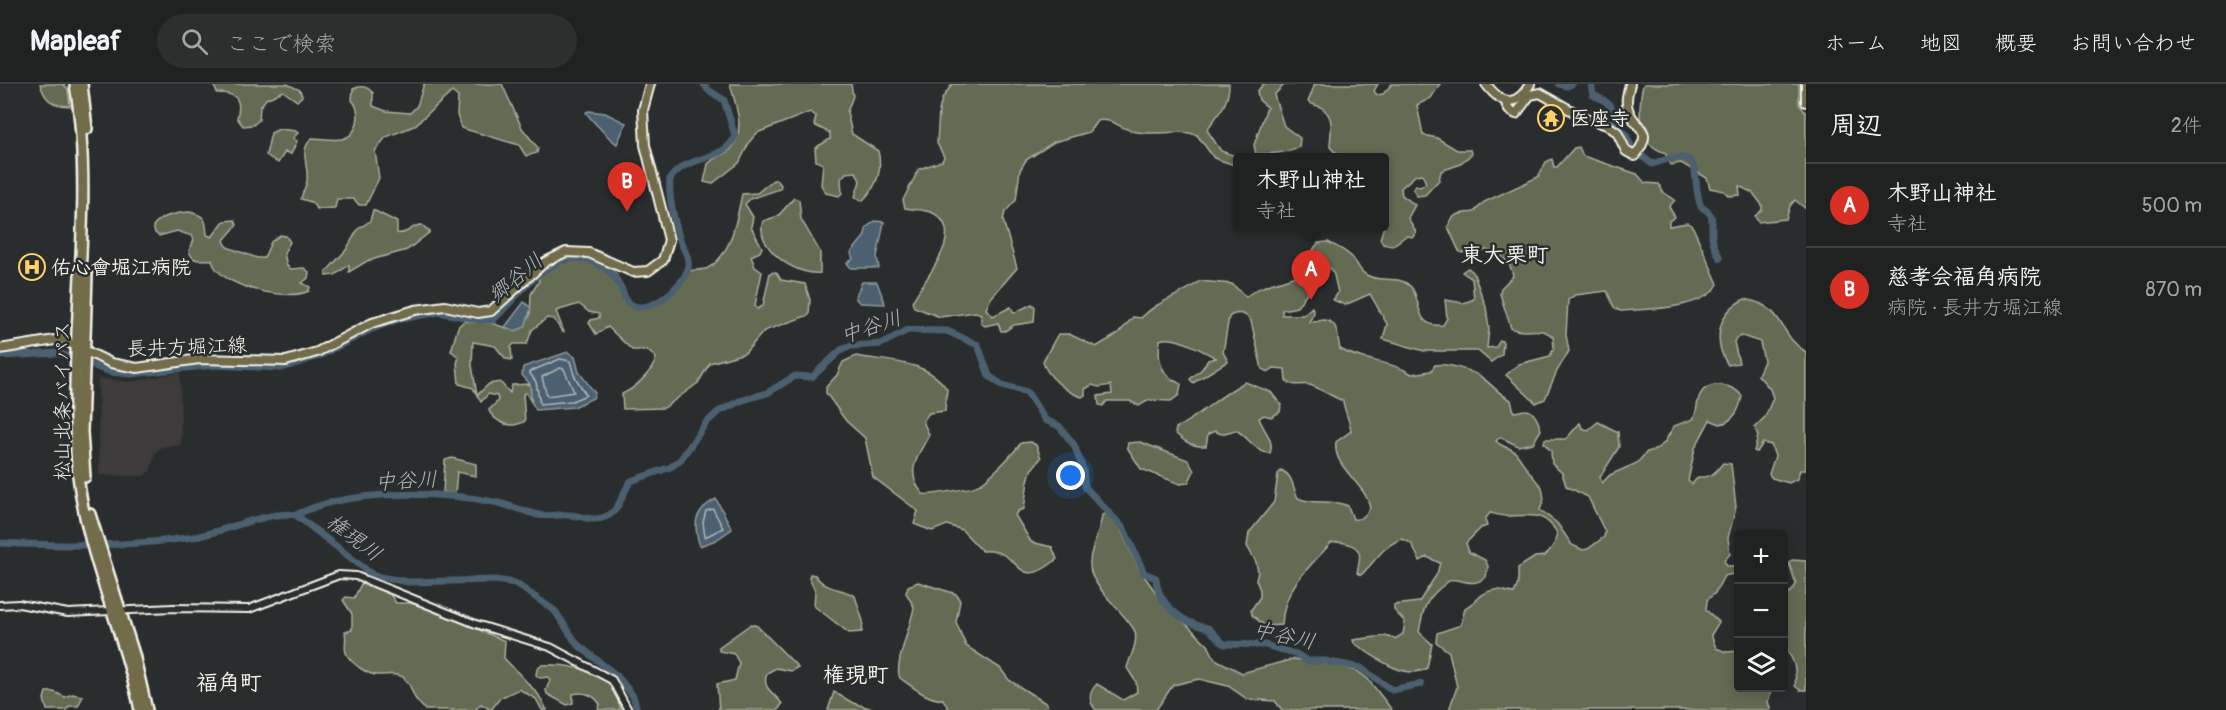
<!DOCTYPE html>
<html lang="ja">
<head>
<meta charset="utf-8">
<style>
  :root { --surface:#202222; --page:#2d2f2f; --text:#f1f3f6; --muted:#a2a4a5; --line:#3d3f40; --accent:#d93025 }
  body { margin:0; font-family:Pangolin,"Klee One",sans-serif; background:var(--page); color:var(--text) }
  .controls { position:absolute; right:18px; bottom:18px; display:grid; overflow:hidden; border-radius:6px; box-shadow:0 3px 15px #0003 }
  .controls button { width:54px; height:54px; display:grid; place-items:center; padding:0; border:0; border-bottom:2px solid var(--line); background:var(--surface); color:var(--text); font:30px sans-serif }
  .you { position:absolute; left:1071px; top:392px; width:21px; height:21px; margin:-15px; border:4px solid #fff; border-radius:50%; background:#1a73e8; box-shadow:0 0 0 9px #1a73e833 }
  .badge { display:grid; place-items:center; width:39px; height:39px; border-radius:50%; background:var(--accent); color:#fff; font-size:20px; font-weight:700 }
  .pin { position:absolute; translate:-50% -50px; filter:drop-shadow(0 2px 3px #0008) }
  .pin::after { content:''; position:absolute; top:32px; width:21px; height:18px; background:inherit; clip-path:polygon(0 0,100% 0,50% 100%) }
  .popup { position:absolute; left:1233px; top:69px; width:156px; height:78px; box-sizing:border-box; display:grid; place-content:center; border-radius:6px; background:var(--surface); filter:drop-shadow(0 2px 4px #0005); font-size:20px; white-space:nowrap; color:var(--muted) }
  .popup b { font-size:22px; color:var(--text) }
  .popup::after { content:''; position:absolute; left:50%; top:100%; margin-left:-12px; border:12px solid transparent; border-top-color:var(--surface) }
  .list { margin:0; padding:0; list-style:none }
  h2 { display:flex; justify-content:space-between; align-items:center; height:78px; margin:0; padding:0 24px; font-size:26px }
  h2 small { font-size:20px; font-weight:400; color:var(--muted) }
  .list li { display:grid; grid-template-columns:39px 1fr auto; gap:18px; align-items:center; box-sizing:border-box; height:84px; padding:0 24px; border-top:2px solid var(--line) }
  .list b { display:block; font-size:22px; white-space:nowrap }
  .list p { margin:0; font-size:20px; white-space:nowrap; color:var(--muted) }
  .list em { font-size:20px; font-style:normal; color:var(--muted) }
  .icon { flex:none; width:33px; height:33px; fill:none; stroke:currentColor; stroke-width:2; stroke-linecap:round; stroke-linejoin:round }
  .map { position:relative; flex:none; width:1806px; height:626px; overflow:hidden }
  header { display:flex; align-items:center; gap:36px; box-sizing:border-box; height:84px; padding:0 30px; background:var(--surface); border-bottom:2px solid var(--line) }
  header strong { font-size:28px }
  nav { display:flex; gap:33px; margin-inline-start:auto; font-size:21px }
  .search { width:420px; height:54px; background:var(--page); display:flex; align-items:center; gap:15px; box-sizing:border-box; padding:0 21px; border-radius:33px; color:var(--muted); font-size:22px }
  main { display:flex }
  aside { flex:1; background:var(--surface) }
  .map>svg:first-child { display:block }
  .built { fill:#3e3a3a }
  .green { fill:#636c53; stroke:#acae9e; stroke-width:1.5 }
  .water { fill:#4c606f; stroke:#8f9a9f; stroke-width:1.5 }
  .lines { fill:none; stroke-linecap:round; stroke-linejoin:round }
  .shore { stroke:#b1b7b8; stroke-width:1.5 }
  .river { stroke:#4c606f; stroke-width:7 }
  .minor-casing { stroke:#f4f1e8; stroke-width:10 }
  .major-casing { stroke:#f4f1e8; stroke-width:12 }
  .highway-casing { stroke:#f4f1e8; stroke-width:14 }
  .minor { stroke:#2a2d2e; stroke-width:6 }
  .major { stroke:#726c4b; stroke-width:8 }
  .highway { stroke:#726c4b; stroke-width:9 }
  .labels { text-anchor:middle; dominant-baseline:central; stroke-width:5; stroke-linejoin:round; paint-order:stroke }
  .poi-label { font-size:20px; font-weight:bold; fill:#f4f1e8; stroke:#2a2d2e; text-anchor:start }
  .street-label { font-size:20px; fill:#f4f1e8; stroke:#2a2d2e }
  .water-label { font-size:21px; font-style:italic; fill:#b1b7b8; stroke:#2a2d2e }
  .quarter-label { font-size:22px; font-weight:bold; fill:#f4f1e8; stroke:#2a2d2e }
</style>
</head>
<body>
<header>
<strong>Mapleaf</strong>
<div class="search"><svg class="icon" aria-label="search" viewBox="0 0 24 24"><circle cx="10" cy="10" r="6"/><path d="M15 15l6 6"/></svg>ここで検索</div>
<nav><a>ホーム</a><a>地図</a><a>概要</a><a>お問い合わせ</a></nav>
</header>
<main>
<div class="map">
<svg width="1806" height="626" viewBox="0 0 1806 626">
  <rect width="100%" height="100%" fill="#2a2d2e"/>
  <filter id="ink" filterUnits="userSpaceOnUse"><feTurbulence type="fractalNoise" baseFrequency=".0167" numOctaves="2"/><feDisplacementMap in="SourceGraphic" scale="12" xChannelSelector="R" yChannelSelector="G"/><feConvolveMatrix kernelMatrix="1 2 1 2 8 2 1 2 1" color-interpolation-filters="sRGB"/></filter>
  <g filter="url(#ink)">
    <!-- built -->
    <polygon class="built" points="180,289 181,361 162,363 155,369 151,386 144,392 99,391 98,294 129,298"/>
    <!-- green -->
    <g class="green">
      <path d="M40,0H63L68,5L70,22C52,22 45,16 40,0Z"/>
      <path d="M213,0H287L300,6L302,12L297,17L283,7L266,15L260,23L259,36L253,41L243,42L237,34C242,15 237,9 217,9Z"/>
      <path d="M424,0H502L522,44L538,64L537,69L526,72L519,61L461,44L457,31L458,13L452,8L414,42L386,53L375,67L379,94L366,121H359L354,115H337L335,124L317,125L311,118L301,115C302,109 306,103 307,96C309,80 298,68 312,54C329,54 351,63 357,39C359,30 358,23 352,16L353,5C362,1 367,2 373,9V22L386,27L410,29L417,22Z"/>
      <path d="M730,0H851L853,12L847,28L852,50L878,67C883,87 877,103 862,117L855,113L860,97L856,88L846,89L841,95L842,109L839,112L826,109L821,101L823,80L816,77L815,64L830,55V49L814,41L816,32L810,28L757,49L750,57L739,79L712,100L704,98L708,80C715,72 726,71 732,64C746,45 735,19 730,0Z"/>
      <path d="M952,0H1229C1229,22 1217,30 1207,46L1221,67L1238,73L1237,82L1214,74L1197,51C1176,44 1154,53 1132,47C1120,44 1110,33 1097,37L1089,48L1054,58L1026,76L1020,86L1016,116L1005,128L1003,136L1017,184L991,214L986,225L993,232L1011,223L1014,229L1032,220L1035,223L1034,238L1014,241L1005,247H1001L998,239L985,242L981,239V230L976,228L940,233L914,223L912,218C923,196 969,148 933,129C925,125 914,126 905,124L903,116L919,85L942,77L944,73L937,59L939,27L942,15Z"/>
      <path d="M1263,0H1302L1284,1L1274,11L1284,42L1300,54L1299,63C1284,70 1271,69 1256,71L1254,61L1267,23L1259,16L1257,8Z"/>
      <path d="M1315,0H1378L1374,7L1377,11L1383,10L1392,0H1440L1431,14L1417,21L1423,51L1437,54L1457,66H1470L1472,70L1458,81L1441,87L1439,96L1425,111L1417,112L1413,105L1416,101L1420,103L1426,99L1422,90L1416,91L1401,104L1402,111L1415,121L1408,134L1416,148L1413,153L1406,152L1392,162L1383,160L1380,155L1384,142V74C1366,74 1342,79 1330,63C1330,49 1336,34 1322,24C1318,21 1312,21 1308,18Z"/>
      <path d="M1644,0H1799V20L1806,29V125L1795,116L1790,122L1786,135L1758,138L1755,132L1762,126V121L1753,109L1739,102L1740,111L1729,112L1724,107L1710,104L1707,94L1681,79L1671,81L1665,69C1640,59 1640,48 1640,24C1641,15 1640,8 1644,0Z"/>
      <polygon points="279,45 296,47 298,49 293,54 297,57 291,70 285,68 278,79 266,71 271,49"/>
      <path d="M1579,63L1583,72L1637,90L1645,99L1659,100L1663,108L1675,116L1669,123L1675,133L1669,137V142L1687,139L1692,141L1718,200C1705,226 1645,225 1620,227L1614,223L1607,207L1575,211L1568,216L1566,251L1569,267L1557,287L1545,315L1536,319L1506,291L1519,280L1550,272L1554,264L1553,253C1540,240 1525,252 1511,244L1500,210L1501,204L1513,192C1509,168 1482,160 1462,169L1459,167L1448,143C1453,127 1461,130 1474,128L1484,118L1538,93L1546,78L1552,75L1554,83H1557L1574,64Z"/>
      <path d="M773,96H777L781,101L780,105L750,115L745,120L753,133L751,143L762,163L760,168L751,172L755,183L762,188L755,221L757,225L763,222L770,189L776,188L781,196L805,200L810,216L809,231L764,247L745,269L710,279L698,299L664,324L623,325L622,310C634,305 653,288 656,274L647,266H632L608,243L596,250L589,239L591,236L599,234V230L589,228L579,220L556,227L564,248H562L554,235L547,234L532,246L527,260H514L511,263L512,276L506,275L495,262L473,258L472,281L477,311L489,300L500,298L510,309L512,301L530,300L532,319L526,309L523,310L525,337C511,345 500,341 490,329L489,326L498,317L497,312L488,310L481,318L473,304L459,300L457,279L459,273L451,267L458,243L464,237L491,239L515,247L530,232L531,210L539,197L538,191C557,172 598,164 616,190C622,199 623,217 634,221C651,226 668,211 678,199C680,197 683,190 686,188C692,185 702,187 708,184C732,171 737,133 742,110L757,109Z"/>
      <path d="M794,114L799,116L801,135L820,168V189C795,192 754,163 763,137L778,132Z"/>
      <path d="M373,126L397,138V149C408,151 411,141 422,141L430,148L407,166L367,177L349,188V181L335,191L326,192V188L346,166L358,145L370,137Z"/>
      <path d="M190,128C206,132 206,136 207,151L212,153L224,137L235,136L237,141L224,156L227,163L257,174H264L271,158L280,151L286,152L290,158L284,169L287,182L291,185L304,184L309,188L308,194L302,199L310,203L309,207C287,218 216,202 212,176C202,174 194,181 189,167L194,156L192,152L177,147L159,152L155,149L153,142C161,131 178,129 190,128Z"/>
      <path d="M1328,158C1336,162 1345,166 1352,173C1358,180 1360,190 1371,193C1384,198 1400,191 1411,203C1422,214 1413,245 1443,241L1447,234L1445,216L1464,219L1474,215L1472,195L1462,188L1468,184L1473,188L1486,223L1489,244L1487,264L1496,263L1500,256L1503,258L1502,270L1491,278L1478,267H1424L1383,255L1387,240L1370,210L1345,221L1333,216L1338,209L1334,191L1330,184C1317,182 1316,178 1313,166L1318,159Z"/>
      <path d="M1303,189H1306L1311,203L1297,223L1282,226V231H1303L1312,223L1314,229L1309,238C1315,239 1319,236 1324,236C1340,237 1337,255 1340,265C1362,278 1390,276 1412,290L1431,287L1435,281C1446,279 1471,286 1481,293C1492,300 1498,310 1511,316L1514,328C1518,328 1521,326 1525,326C1534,325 1539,339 1541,346L1533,359L1518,362L1500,353L1496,357C1502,364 1511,363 1516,369C1525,381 1531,392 1542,403L1544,415L1540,426L1557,439L1572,461L1583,466L1588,465L1604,453L1605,448L1588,413L1566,402L1562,389L1552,380L1551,367L1544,359L1545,355H1566L1580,339L1582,344L1588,346L1598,338L1618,348L1619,363L1600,393L1602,399L1610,391L1637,379L1647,368L1655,366L1664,359L1674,342L1693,335C1698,327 1696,319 1700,311C1708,295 1733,300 1742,312C1740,324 1734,338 1720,340L1710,336L1695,364L1688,397L1692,400L1698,393C1711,394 1715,389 1723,379L1731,380L1736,423L1728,454L1730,470L1724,477L1727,482H1738V489L1724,492L1715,509L1707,516L1706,526L1719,538L1711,551L1716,564L1726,568L1738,567V604H1772L1768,618L1771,626H1449L1457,603L1449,568L1436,558L1437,549L1461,541L1465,524C1476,518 1481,508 1494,506C1502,504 1506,509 1514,509L1518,500V484L1535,473L1545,472L1554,461L1557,449C1545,428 1531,431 1509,432C1503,433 1496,430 1490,429L1485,435L1487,442L1481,444L1466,459L1469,468L1485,476L1488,482L1486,493C1474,502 1470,498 1456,496C1449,494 1446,500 1440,504C1424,518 1423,527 1419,548L1432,560L1427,584C1405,598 1372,571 1354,559L1353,556L1385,552L1395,555L1403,550L1405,538L1394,526V521L1419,518L1437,490L1440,479L1427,473L1420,477L1411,459L1402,455C1382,462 1376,477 1361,491L1357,489C1358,484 1361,473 1359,468C1355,459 1339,457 1331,459C1308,485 1283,504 1282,541L1265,542L1252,531L1251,526L1260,513V506L1256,496L1258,488L1256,478L1247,462L1249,449L1274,418L1278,390L1281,386C1294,392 1292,403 1298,414C1314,422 1331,414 1348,422L1353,435C1361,437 1366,431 1370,424C1366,399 1332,384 1336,358L1351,347C1351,341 1344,326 1343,317C1335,314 1315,302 1310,301C1301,299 1295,304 1286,297L1285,285L1274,284L1268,288L1262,285L1251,237C1246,229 1236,227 1229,233L1223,268L1228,277L1193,299L1190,295L1202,285L1208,276L1216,274C1203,267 1174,250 1160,256C1157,277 1161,292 1181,300L1179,311L1171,317L1149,316L1139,322L1130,317H1107L1103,322L1099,321L1098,312L1112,310L1111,301L1099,303L1092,301L1085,305V311L1082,313C1069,310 1045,291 1043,277L1058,250H1069L1096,263L1118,250L1133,233L1141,234C1158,216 1181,212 1200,197L1232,200L1246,213C1260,200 1286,197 1303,189Z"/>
      <path d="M1745,215C1787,223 1777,251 1806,268V386H1800L1797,395L1789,399L1772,394L1769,390L1775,372L1771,361L1763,359L1757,368L1754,367L1758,352L1755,343L1765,333L1773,314L1770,305L1758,291L1764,277L1760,258L1742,252L1736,254L1734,258L1739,279L1728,281C1712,257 1718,227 1745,215Z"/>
      <path d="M856,272C887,278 927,275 947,305L945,327L929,329L923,337L929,351C918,372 904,388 923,410C927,412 974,404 978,401C991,393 1012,371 1021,359L1031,358L1036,361L1041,374L1031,386L1028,397L1024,425L1018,427L1015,431L1031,458L1052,463L1057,475C1013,512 1024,463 982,467L962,446L947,441L932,447L914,440L918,427L873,393L865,354L846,337L826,309V303L837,291L843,278Z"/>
      <path d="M1245,298L1271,308L1281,321L1280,328L1271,333L1264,331L1259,334C1263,346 1275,356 1270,369C1255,369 1249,353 1236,346L1221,350L1215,347L1208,350L1206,362C1192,363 1185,358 1175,349L1176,344C1201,331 1220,311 1245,298Z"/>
      <polygon points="1140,358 1188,376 1194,387 1188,399 1180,400 1141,385 1127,363 1128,359"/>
      <polygon points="452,374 476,380 476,392 457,388 455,410 443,408 445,376"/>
      <path d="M1107,429L1121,446L1139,485L1162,517L1208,561L1215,575L1242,589L1293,575L1335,581L1357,587L1368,595L1392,626H1282L1275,617L1247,615L1228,602L1199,595L1173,601L1156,626H1096C1088,617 1088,609 1097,600L1123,616L1137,608L1136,598L1127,584C1130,573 1138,559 1135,548C1131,535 1096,507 1091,488C1086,469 1100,452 1102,431Z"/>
      <path d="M1792,476L1806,477V606H1800L1795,602C1797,585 1794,575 1784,562V512L1792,507L1796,500L1789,479Z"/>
      <path d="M810,490L815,491C826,507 840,503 855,512L863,537L862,548L849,549L814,522L815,507L809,494Z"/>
      <path d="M365,498L390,510L396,519H410L428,524L505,557L504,574L538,610L547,626H542L536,615L519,605L500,614L491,626L481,620L475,626H425L415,614L409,600L403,593C394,589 388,591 379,591C369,592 352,580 347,571C343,565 347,555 345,548L352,546V530L343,516L346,513L354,514L361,500Z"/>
      <path d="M918,498L956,510L960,517L956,538L966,562L1000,584L1009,596L1047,620L1048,626H949L943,615C929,617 911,602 900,594C893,583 912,539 914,523L906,509L908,502Z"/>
      <path d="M751,540L757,542L798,583L791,587L776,584L767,589C761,605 774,608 782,620L778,626H719L717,600L735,596L739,579L734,570L719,567V563Z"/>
      <path d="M542,581C562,580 596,584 610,600C616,607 618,617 621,626H598L600,620C594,611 584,607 573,610V619L567,621L547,610L546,606L550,596L548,593L540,594L536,591L537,585Z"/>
      <polygon points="46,608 54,608 65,613 72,610 83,612 78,622 70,622 66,626 47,626 44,615"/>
      <polygon points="834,608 853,619 876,626 828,626"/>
    </g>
    <!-- water -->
    <g class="water">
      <path d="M589,27L605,29L626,39L617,60C611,57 587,31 586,28Z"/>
      <polygon points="875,137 884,138 877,173 879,184 851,184 847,179 853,175 851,169 864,153 867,143"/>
      <polygon points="862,198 877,198 885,220 860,219 855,214"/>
      <polygon points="524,218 531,224 525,243 515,247 505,243"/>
      <polygon points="568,268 575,273 579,288 595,309 593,314 574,323 536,326 532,319 530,300 522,291 523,283"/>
      <path d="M716,415L732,445L716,456L700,462C692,439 695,426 716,415Z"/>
    </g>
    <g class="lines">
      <!-- shore -->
      <g class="shore">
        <polygon points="560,275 570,277 574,291 586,311 572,317 540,320 536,298 529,288"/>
        <polygon points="560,284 564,285 574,308 547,312 542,293"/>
        <polygon points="713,425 723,444 705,453 703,438 706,427"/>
      </g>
      <!-- river -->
      <g class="river">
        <polyline points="1559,0 1567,2 1572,0"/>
        <path d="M1591,0L1593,11C1607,17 1615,22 1615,38L1626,51L1632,64L1652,80C1709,60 1689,91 1701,123C1716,131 1711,136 1712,151C1712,160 1716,166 1720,174"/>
        <path d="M0,272L59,269L110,288L131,290L213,281L282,284L319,272L372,245L396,236L438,228L481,236H493C515,215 543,175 576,174C594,174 612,186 620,202C623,207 624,214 628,218C646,236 684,202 688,184C690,172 682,164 679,153C674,136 668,113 670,95C687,69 725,79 735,52L724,16L708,6L704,0"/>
        <path d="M296,431C346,405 439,407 494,418C509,421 523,427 538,431C548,433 559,430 570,431C583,432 593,438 605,433C620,428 622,408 631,397L671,383L681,375L706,339L718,328L740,317L767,309L795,292L812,293L841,266L851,262L881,260L908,246L947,247L978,261L989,292L1002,301L1027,308L1045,336L1059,342L1074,361L1083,385L1085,403L1124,445L1144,489L1156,494C1157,520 1184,540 1208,544L1224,560L1265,561L1296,570L1307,577H1325L1361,584L1392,606L1421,600"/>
        <path d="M0,459C64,462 129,463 193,453C221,449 269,426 296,431L374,492L409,498L495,496L515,499L555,527L577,560L617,592L633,612L637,626"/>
      </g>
      <defs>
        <polyline id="minor" points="0,521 19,520 68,529 173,524 249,525 339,491 356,492 476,540 550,563 612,596 628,626"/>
        <g id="major">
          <path d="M1486,0C1501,20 1516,25 1530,0"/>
          <polyline points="1806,0 1806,18"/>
          <path d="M1505,17L1509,26L1516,30L1530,11L1540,9L1583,33L1607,41L1617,48L1626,67L1635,72C1656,43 1635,47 1628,25C1625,16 1628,8 1630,0"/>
          <polyline points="0,265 61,255 111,279 137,284 199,275 286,277 317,268 372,239 415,226 445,222 478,229 491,227 545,178 566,168 589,169 633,188 648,187 663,176 669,156 645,61 643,26 650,0"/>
        </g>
        <g id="highway">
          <path d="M75,0C96,126 67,254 77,381C84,466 123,543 140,626"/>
          <polyline points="82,0 87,45"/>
          <polyline points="85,393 82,348 87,191"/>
          <polyline points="90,430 134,570 147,626"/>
        </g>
      </defs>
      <!-- minor casing -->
      <use href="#minor" class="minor-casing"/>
      <!-- major casing -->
      <use href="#major" class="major-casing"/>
      <!-- highway casing -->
      <use href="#highway" class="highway-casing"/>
      <!-- minor -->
      <use href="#minor" class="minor"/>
      <!-- major -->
      <use href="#major" class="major"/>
      <!-- highway -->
      <use href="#highway" class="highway"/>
    </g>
  </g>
  <!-- icons -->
  <defs>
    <symbol id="temple-ring" viewBox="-11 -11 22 22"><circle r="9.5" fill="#2a2d2e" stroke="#ffd166" stroke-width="1.5"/><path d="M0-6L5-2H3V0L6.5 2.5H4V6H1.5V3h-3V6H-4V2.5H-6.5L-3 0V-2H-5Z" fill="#ffd166"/></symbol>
    <symbol id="hospital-ring" viewBox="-11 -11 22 22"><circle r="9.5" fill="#2a2d2e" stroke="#ffd166" stroke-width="1.5"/><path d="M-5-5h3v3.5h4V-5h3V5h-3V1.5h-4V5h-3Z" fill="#ffd166"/></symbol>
  </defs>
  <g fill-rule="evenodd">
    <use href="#temple-ring" x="1536" y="19" width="30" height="30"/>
    <use href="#hospital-ring" x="17" y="168" width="30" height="30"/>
  </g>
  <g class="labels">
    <!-- poi labels -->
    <g class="poi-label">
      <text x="1570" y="34">医座寺</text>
      <text x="51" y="183">佑心會堀江病院</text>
    </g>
    <!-- street labels -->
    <g class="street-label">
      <text transform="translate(187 263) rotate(-2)">長井方堀江線</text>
      <text transform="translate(62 317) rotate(-90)">松山北条バイパス</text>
    </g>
    <!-- water labels -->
    <g class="water-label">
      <text transform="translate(516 194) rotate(-40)">郷谷川</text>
      <text transform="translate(871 243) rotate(-18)">中谷川</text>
      <text transform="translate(406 397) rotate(-3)">中谷川</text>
      <text transform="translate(354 454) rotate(37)">権現川</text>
      <text transform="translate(1284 552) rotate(12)">中谷川</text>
    </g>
    <!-- quarter labels -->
    <g class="quarter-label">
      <text x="1505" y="171">東大栗町</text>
      <text x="856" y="591">権現町</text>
      <text x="229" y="599">福角町</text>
    </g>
  </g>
</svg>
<div class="controls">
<button>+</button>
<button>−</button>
<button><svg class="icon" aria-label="layers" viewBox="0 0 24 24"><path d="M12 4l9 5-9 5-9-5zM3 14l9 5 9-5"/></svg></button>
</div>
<div class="you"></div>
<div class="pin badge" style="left:1311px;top:216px">A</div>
<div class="popup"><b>木野山神社</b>寺社</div>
<div class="pin badge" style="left:627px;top:128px">B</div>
</div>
<aside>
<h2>周辺<small>2件</small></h2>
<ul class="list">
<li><span class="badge">A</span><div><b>木野山神社</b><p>寺社</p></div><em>500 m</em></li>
<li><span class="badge">B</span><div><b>慈孝会福角病院</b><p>病院 · 長井方堀江線</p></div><em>870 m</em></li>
</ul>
</aside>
</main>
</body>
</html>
